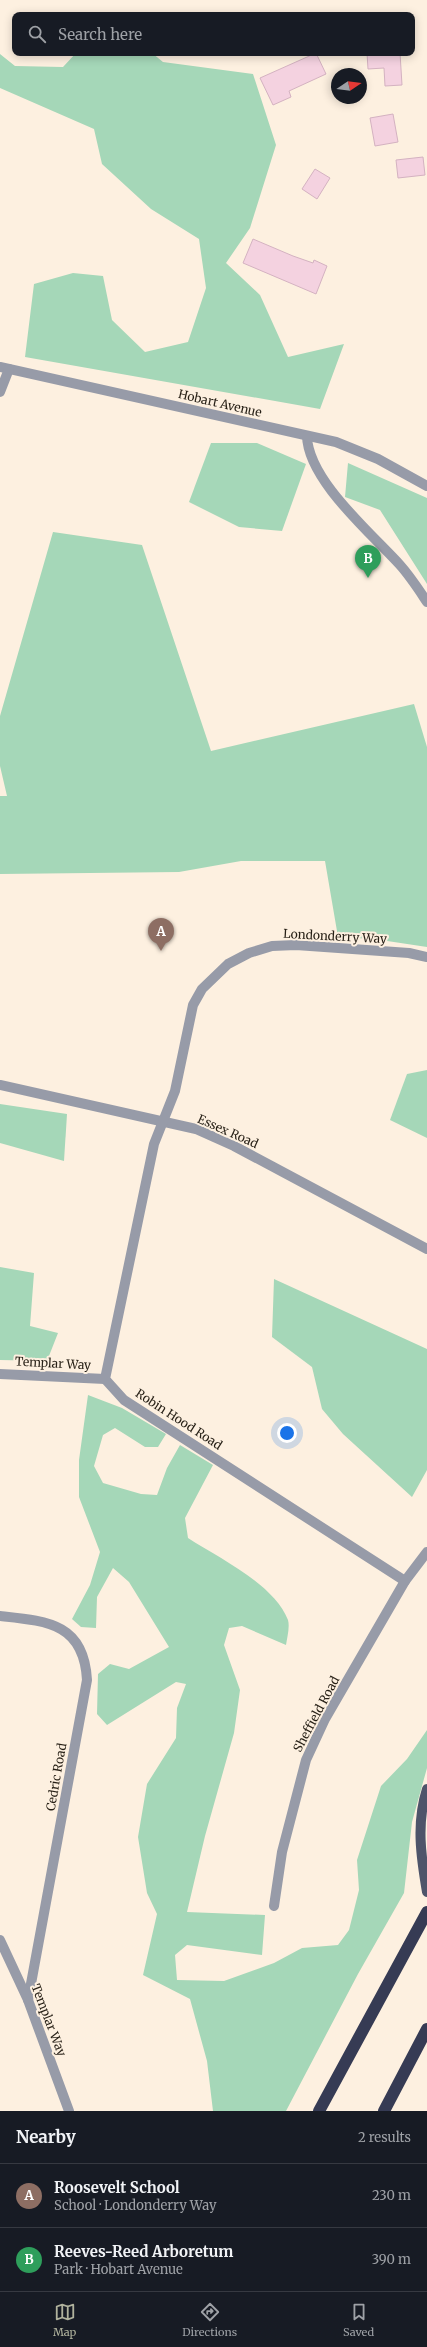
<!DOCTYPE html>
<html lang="en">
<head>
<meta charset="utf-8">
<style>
  :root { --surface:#171b24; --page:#20242c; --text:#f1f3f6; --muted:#9ea1a6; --line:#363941; --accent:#b0b29d }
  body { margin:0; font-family:Merriweather,serif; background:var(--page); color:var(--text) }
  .compass { position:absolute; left:331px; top:68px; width:36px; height:36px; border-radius:50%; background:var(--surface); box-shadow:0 2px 10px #0003; rotate:77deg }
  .you { position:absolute; left:287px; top:1433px; width:14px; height:14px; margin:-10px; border:3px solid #fff; border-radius:50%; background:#1a73e8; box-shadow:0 0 0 6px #1a73e833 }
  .badge { display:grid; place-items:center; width:26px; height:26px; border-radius:50%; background:var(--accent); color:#fff; font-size:13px; font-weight:700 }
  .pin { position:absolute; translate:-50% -33px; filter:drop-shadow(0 1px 2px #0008) }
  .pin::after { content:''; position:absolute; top:21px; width:14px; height:12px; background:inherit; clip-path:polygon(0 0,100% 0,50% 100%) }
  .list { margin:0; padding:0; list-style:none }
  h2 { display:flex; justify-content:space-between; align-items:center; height:52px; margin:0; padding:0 16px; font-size:17px }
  h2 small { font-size:13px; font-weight:400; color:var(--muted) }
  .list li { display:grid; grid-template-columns:26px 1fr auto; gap:12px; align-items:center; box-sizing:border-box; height:64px; padding:0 16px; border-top:1px solid var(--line) }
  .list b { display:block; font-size:15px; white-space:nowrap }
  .list p { margin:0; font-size:13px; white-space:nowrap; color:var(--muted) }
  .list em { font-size:13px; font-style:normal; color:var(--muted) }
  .icon { flex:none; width:22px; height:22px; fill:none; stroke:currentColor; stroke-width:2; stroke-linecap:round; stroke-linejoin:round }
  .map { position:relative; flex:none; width:427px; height:2111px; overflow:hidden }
  .search { position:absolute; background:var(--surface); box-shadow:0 2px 10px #0003; left:12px; right:12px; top:12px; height:44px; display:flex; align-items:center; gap:10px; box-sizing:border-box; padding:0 14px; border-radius:8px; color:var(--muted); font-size:15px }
  .sheet { height:180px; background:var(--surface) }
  nav { display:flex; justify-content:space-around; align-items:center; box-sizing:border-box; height:56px; border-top:1px solid var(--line); background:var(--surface); font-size:11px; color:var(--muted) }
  nav a { display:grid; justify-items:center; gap:2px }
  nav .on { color:var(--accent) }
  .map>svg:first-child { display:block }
  .green { fill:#a5d7b8 }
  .building { fill:#f4d2e0; stroke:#d4b2c1 }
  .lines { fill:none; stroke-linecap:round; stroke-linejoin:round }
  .minor { stroke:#979ba8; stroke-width:10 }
  .major { stroke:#4e546a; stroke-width:10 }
  .highway { stroke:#363b54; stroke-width:12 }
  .labels { text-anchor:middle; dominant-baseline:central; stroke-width:4; stroke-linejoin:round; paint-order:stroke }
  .street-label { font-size:12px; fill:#261f15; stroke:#fdf0e0 }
</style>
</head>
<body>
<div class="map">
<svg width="427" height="2111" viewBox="0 0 427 2111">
  <rect width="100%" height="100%" fill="#fdf0e0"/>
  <!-- green -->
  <g class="green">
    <polygon points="76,53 152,53 163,62 253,74 276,145 250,228 226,263 260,295 288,357 344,344 320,409 25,357 34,284 73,273 103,276 112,320 145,352 188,342 206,288 199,239 151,209 102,164 94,129 0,88 0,54 15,66 63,67"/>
    <polygon points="211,443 257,443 306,464 282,531 239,527 189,502"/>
    <polygon points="348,463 427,498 427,584 380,510 345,497"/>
    <polygon points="53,532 142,545 211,751 414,704 427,747 427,947 374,939 338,937 325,861 241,861 179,872 0,874 0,796 7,796 0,766 0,716"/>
    <polygon points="427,1070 427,1138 390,1120 407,1074"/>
    <polygon points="0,1104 67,1114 64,1161 0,1143"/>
    <polygon points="0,1267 34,1273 30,1326 58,1333 47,1361 0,1360"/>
    <polygon points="274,1279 427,1349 427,1470 412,1497 343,1434 322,1409 312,1367 272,1337"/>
    <path d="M88,1395L122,1408L166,1434L158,1447H145L115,1428L103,1435L94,1466L103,1483L141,1494L157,1495L167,1468L180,1445L213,1465L185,1518L188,1538C219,1558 274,1584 288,1620C290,1627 287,1638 286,1645L242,1626L229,1628L224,1645L240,1690L234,1733L205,1836L187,1912L265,1915L262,1955L187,1945L175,1955L177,1980L224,1981L274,1963L302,1948L338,1945L349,1930L359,1890L357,1860L381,1786L407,1759L427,1730V1768L412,1822L404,1893L358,1974L286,2111H213L207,2061L190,1999L143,1975L157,1914L147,1893L138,1837L147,1784L176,1738L177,1708L186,1684L176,1682L107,1725L97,1714L98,1674L110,1664L129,1669L169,1647L129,1582L113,1568L97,1597L96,1628L81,1627L72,1619L90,1585L100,1552L79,1497V1460Z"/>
  </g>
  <!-- building -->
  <g class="building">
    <polygon points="316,53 326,74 289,91 291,97 273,105 260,78"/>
    <polygon points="367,53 400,53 402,85 385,86 384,68 368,69"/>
    <polygon points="393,114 398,142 375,146 370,118"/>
    <polygon points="423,157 425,175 398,178 396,160"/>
    <polygon points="315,169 330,178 317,199 302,189"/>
    <polygon points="253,239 293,256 313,263 314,260 327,266 316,294 243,263"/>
  </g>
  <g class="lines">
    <!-- minor -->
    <g class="minor">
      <polyline points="0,367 336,442 378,459 427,486"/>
      <polyline points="0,392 9,369"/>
      <path d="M307,436C308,480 371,533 400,565C410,576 419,590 427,602"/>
      <polyline points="0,1085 196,1129 234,1146 427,1249"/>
      <polyline points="0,1374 105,1379"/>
      <polyline points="405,1581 124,1400 105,1379 154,1144 175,1091 193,1005 202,989 228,964 249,953 272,946 296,945 409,953 427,957"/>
      <path d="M0,1616C47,1621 84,1623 87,1680L28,2000"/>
      <polyline points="274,1906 282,1852 306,1760 325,1719 405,1581 427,1552"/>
      <polyline points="0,1940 28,2000 69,2111"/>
    </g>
    <!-- major -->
    <path class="major" d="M427,1789C416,1823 421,1857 427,1892"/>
    <!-- highway -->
    <g class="highway">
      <polyline points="319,2111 427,1912"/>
      <polyline points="384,2111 427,2029"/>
    </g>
  </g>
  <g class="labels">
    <!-- street labels -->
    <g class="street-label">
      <text transform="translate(220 403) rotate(13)">Hobart Avenue</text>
      <text transform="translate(335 936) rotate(3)">Londonderry Way</text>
      <text transform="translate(228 1131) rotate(24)">Essex Road</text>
      <text transform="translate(53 1363) rotate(3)">Templar Way</text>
      <text transform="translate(179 1419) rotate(33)">Robin Hood Road</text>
      <text transform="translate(316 1714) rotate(-62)">Sheffield Road</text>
      <text transform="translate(56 1777) rotate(-80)">Cedric Road</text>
      <text transform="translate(49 2020) rotate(69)">Templar Way</text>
    </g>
  </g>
</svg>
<svg class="compass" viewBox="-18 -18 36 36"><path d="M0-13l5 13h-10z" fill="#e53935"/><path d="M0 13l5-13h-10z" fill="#9ea1a6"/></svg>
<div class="you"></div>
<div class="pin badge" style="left:161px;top:951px;background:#8d6e63">A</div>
<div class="pin badge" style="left:368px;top:578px;background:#2e9e5b">B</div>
<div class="search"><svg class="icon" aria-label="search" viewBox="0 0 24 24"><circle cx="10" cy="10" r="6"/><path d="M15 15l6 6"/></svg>Search here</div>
</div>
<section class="sheet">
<h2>Nearby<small>2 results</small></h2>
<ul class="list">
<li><span class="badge" style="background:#8d6e63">A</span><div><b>Roosevelt School</b><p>School · Londonderry Way</p></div><em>230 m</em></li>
<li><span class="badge" style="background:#2e9e5b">B</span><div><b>Reeves-Reed Arboretum</b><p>Park · Hobart Avenue</p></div><em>390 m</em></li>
</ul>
</section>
<nav>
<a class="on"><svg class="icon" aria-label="map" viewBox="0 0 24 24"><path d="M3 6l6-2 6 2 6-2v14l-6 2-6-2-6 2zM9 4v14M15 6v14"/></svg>Map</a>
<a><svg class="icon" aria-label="directions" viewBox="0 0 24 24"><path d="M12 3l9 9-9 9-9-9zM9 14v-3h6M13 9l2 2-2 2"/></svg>Directions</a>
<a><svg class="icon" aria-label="saved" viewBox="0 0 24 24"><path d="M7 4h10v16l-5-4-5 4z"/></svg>Saved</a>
</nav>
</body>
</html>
